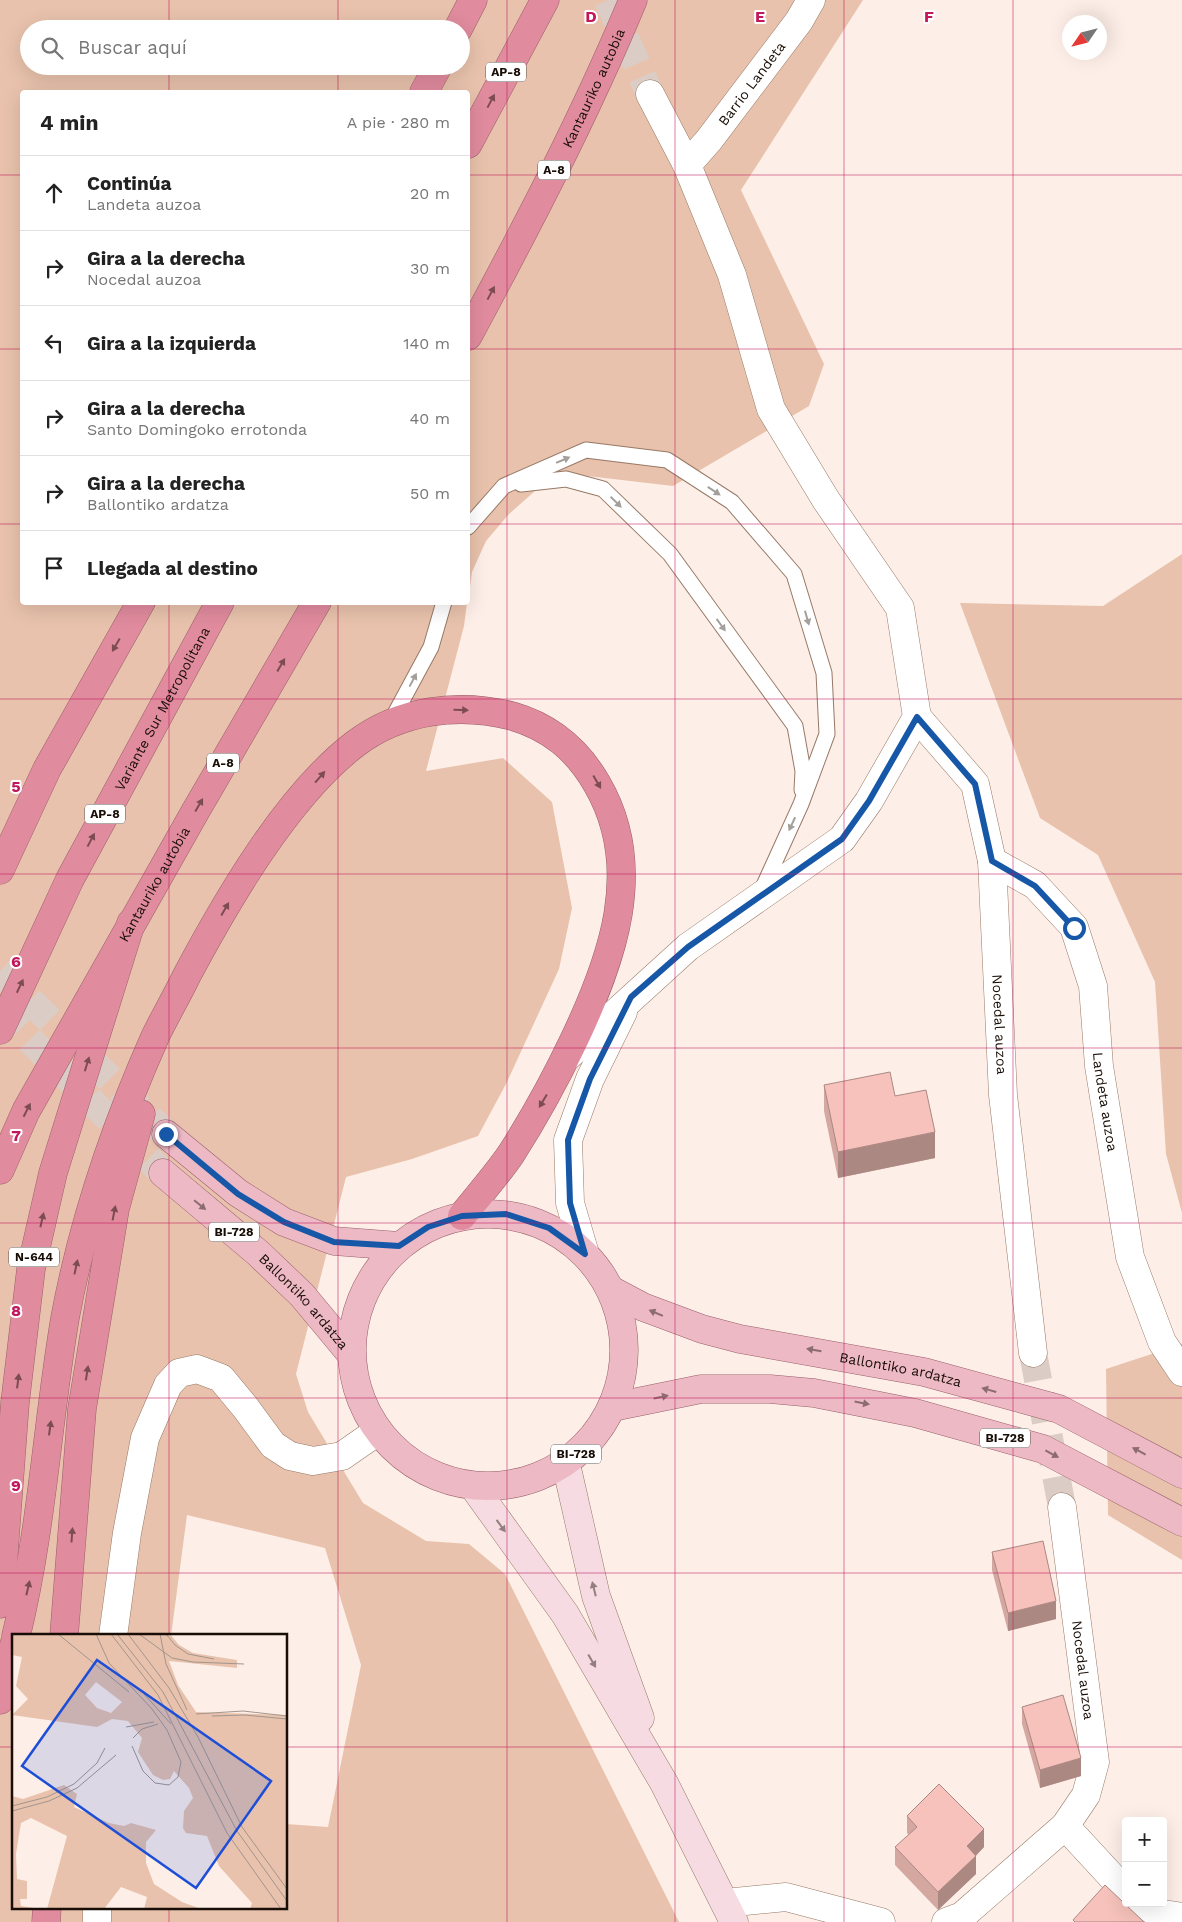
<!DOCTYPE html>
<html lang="es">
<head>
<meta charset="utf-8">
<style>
  :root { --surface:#fff; --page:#f2f2f2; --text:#222; --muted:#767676; --line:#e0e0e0 }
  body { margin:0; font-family:"Work Sans",sans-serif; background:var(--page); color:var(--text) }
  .controls { position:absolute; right:15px; bottom:15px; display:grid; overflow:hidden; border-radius:5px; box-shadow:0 5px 20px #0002 }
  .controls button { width:45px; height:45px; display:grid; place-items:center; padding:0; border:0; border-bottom:1px solid var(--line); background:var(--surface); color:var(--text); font:25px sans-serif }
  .compass { position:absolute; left:1062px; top:15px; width:45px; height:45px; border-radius:50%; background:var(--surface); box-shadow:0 5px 20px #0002; rotate:235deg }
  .stop { position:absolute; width:15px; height:15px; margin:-11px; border:4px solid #1657a7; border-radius:50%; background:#fff }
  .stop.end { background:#1657a7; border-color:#fff; box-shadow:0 1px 5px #0008 }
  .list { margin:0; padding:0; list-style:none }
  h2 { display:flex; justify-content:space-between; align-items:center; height:65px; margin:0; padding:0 20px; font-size:21px }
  h2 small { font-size:16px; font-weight:400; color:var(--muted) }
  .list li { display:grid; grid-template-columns:32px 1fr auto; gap:15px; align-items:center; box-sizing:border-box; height:75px; padding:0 20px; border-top:1px solid var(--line) }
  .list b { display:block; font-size:19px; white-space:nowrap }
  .list p { margin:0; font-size:16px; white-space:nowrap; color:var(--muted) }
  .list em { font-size:16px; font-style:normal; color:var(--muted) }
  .icon { flex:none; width:28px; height:28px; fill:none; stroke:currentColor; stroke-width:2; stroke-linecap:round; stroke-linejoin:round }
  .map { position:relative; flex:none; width:1182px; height:1922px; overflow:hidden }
  .search { position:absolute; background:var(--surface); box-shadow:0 5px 20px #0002; left:20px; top:20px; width:450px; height:55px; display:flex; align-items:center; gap:12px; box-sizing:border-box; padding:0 18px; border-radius:28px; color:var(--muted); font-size:19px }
  .panel { position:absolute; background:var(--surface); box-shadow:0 5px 20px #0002; left:20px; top:90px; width:450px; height:515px; border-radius:5px }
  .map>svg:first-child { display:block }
  .green { fill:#e8c2ac; fill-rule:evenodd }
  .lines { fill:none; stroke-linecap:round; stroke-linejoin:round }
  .street-tunnel { stroke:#dbcdc5; stroke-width:28; stroke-dasharray:28 14; stroke-linecap:butt }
  .primary-tunnel { stroke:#dbcdc5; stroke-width:28; stroke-dasharray:28 14; stroke-linecap:butt }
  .lane-casing { stroke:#977966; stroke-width:17 }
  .street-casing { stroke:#977966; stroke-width:29 }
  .secondary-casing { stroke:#977966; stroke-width:29 }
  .primary-casing { stroke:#9a5f69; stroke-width:29 }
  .highway-casing { stroke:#9a5f69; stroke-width:29 }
  .lane { stroke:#fff; stroke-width:15 }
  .street { stroke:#fff; stroke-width:28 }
  .secondary { stroke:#f6dce2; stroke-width:28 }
  .primary { stroke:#ecb9c5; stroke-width:28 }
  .highway { stroke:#e08b9e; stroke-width:28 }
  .wall { fill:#d4a7a1 }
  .shaded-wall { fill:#ac8883 }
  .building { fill:#f6c2bb; stroke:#ac8883 }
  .oneway { fill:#7c4c52 }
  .oneway2 { fill:#a39f9c }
  .oneway3 { fill:#8d6c70 }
  .oneway4 { fill:#937f7f }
  .route { stroke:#1657a7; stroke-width:6 }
  .grid { fill:none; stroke:#c2185b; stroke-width:1; stroke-opacity:0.55 }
  .labels { text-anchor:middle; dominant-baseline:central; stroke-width:4; stroke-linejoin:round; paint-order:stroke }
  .shield { fill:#fff; stroke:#5e5651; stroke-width:1 }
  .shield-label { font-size:12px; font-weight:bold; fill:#190e07 }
  .street-label { font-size:14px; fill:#190e07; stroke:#fff }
  .inset-road { fill:none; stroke:#a2958d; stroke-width:1 }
  .view { fill:#1d4ed8; fill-opacity:0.15; stroke:#1d4ed8; stroke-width:2.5 }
  .inset-edge { fill:none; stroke:#190e07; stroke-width:2.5 }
  .grid-label { font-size:16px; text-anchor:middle; font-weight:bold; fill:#c2185b; stroke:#fff; stroke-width:4; stroke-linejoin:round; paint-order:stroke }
</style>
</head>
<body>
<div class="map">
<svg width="1182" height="1922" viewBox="0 0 1182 1922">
  <rect width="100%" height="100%" fill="#fdefe7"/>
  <!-- green -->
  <g class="green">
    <path d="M0,0H863L741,190L824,364L809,406L673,486L579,475L535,491L509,514L486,541L472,572L468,601V92H22V602L467,603L464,626L426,771L503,758L552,802L572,908L559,969L506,1084L478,1136L412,1159L346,1177L296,1374L308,1412L363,1503L426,1541L469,1544L505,1574L679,1922H0ZM29,29H461V66H29ZM187,1515L325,1548L361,1665L328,1827L286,1824V1908H14V1636H171Z"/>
    <polygon points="1182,554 1182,1213 1166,1154 1155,982 1098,855 1040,818 960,603 1103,606"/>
    <polygon points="1182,1344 1182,1560 1108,1515 1106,1369"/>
  </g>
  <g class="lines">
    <!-- street-tunnel -->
    <g class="street-tunnel">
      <polyline points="608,0 650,94"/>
      <polyline points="1033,1353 1062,1507"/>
    </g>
    <!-- primary-tunnel -->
    <g class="primary-tunnel">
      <polyline points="0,971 166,1134"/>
      <polyline points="0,1010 163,1173"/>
    </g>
    <defs>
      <g id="lane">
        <polyline points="521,484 566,479 603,489 670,554 795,726 803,771 802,790"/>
        <polyline points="468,527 504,486 586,450 667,460 732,502 794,574 824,673 827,734 801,804 761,892"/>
        <polyline points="390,723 431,647 444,602"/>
      </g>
      <g id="street">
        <path id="s1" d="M687,165L709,140L799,21L811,0"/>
        <path id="s2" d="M917,717L975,784L992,861L1003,1095L1033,1353"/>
        <path id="s3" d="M992,861L1035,885L1074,927L1093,986L1099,1066L1130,1257L1162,1342L1182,1372"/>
        <polyline points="566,1058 688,947 842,839 869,801 917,717 900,608 826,500 771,409 732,275 687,165 650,94"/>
        <polyline points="585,1254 570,1203 568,1140 590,1079 623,1012"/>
        <polyline points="113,1636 127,1533 145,1438 168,1385 179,1373 197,1369 221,1378 245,1407 273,1445 290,1456 313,1461 342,1456 378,1431"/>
        <polyline points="1065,1826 1126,1892"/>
        <polyline points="725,1903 786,1897 881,1922"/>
        <polyline points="1142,1903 1157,1913 1182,1917"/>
        <polyline points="97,1922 97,1908"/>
        <polyline points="946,1922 962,1916 1065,1826 1086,1795 1095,1762 1062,1507"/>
      </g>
      <g id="secondary">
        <polyline points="566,1464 596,1596 640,1718"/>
        <polyline points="473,1486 565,1614 664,1783 734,1922"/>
      </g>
      <g id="primary">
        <polyline points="166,1134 238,1193 284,1222 334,1241 399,1246"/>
        <path id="s4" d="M163,1173L258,1253L302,1295L351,1354"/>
        <circle cx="488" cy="1350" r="136"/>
        <path id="s5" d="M611,1290L643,1307L702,1329L740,1339L924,1372L1059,1409L1182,1474"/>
        <polyline points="613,1407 701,1389 770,1389 814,1393 915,1413 1043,1449 1182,1522"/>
      </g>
      <g id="highway">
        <polyline points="458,29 473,0"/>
        <polyline points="424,92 438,66"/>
        <polyline points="468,144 545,0"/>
        <path id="s6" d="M468,336C527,226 585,116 633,0"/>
        <polyline points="0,870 47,769 141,602"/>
        <path id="s7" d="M0,1030L70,879L220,602"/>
        <path id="s8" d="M0,1170L26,1111L195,812L317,602"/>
        <polyline points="0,1604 15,1403 31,1269 53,1173 131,923"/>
        <path d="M16,1636C42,1531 47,1424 65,1318C83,1221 115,1127 155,1037C165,1016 177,996 187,975C227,900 287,796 355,744C400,710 458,702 512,716C550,727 577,749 597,784C646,868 612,960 574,1040C555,1080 534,1118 511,1154C496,1176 478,1196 462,1216"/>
        <polyline points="64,1636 82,1409 115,1209 141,1114"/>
        <polyline points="0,1700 14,1645"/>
        <polyline points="46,1922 47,1908"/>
      </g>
    </defs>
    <!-- lane casing -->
    <use href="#lane" class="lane-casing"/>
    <!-- street casing -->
    <use href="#street" class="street-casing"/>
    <!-- secondary casing -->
    <use href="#secondary" class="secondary-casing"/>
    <!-- primary casing -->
    <use href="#primary" class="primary-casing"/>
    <!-- highway casing -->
    <use href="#highway" class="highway-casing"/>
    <!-- lane -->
    <use href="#lane" class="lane"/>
    <!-- street -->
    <use href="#street" class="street"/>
    <!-- secondary -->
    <use href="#secondary" class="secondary"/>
    <!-- primary -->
    <use href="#primary" class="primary"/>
    <!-- highway -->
    <use href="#highway" class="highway"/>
  </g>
  <!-- wall -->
  <g class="wall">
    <polygon points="824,1085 895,1096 935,1158 838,1178 824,1111"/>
    <polygon points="992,1552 1056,1619 1008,1631 992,1570"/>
    <polygon points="1022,1707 1081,1776 1040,1788 1022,1724"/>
    <polygon points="907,1816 984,1847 976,1856 976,1874 938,1910 895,1865 895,1847 909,1835 907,1833"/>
  </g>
  <!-- shaded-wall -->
  <g class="shaded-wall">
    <polygon points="935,1132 935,1158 838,1178 838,1152"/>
    <polygon points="1056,1601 1056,1619 1008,1631 1008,1613"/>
    <polygon points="1081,1758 1081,1776 1040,1788 1040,1770"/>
    <polygon points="984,1829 984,1847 972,1859 976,1856 976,1874 938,1910 938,1892 967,1846"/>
  </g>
  <!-- building -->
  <g class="building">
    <polygon points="890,1072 895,1096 926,1090 935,1132 838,1152 824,1085"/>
    <polygon points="1043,1541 1056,1601 1008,1613 992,1552"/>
    <polygon points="1063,1695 1081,1758 1040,1770 1022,1707"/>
    <polygon points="939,1784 984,1829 967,1846 976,1856 938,1892 895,1847 917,1827 907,1816"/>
    <polygon points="1105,1885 1144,1922 1075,1922 1073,1920"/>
  </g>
  <!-- one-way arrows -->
  <defs><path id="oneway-solid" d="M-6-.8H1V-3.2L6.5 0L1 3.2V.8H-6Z" transform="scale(1.25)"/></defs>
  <g class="oneway">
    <use href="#oneway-solid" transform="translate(491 101) rotate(-62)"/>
    <use href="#oneway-solid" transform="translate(491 293) rotate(-62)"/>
    <use href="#oneway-solid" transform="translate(116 645) rotate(120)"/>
    <use href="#oneway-solid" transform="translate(281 665) rotate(-60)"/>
    <use href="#oneway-solid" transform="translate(461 710) rotate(1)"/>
    <use href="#oneway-solid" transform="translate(320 777) rotate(-49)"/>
    <use href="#oneway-solid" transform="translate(597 782) rotate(60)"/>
    <use href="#oneway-solid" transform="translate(199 805) rotate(-60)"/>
    <use href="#oneway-solid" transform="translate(91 840) rotate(-62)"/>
    <use href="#oneway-solid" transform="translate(225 909) rotate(-60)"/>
    <use href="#oneway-solid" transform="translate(20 986) rotate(-65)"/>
    <use href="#oneway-solid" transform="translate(87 1064) rotate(-73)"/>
    <use href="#oneway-solid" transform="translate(543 1101) rotate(121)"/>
    <use href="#oneway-solid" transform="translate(27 1110) rotate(-63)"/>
    <use href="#oneway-solid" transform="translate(114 1213) rotate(-79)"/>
    <use href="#oneway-solid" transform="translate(42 1220) rotate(-77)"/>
    <use href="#oneway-solid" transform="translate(76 1267) rotate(-78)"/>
    <use href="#oneway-solid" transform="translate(87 1373) rotate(-81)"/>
    <use href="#oneway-solid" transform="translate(18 1381) rotate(-83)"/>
    <use href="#oneway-solid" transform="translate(50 1428) rotate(-82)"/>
    <use href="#oneway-solid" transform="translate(72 1535) rotate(-86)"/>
    <use href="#oneway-solid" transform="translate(28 1588) rotate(-77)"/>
  </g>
  <g class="oneway2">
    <use href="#oneway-solid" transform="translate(563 460) rotate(-23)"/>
    <use href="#oneway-solid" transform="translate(714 491) rotate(33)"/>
    <use href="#oneway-solid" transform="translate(616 502) rotate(44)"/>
    <use href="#oneway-solid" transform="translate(807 618) rotate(74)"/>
    <use href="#oneway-solid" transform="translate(721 625) rotate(54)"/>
    <use href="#oneway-solid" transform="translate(413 680) rotate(-62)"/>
    <use href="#oneway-solid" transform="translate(792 824) rotate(115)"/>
  </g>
  <g class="oneway3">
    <use href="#oneway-solid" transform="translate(200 1205) rotate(39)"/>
    <use href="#oneway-solid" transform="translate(656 1313) rotate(-157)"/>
    <use href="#oneway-solid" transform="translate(814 1350) rotate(-170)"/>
    <use href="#oneway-solid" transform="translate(989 1390) rotate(-164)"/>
    <use href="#oneway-solid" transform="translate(661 1397) rotate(-12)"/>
    <use href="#oneway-solid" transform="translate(862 1403) rotate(11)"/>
    <use href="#oneway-solid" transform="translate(1139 1451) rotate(-152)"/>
    <use href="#oneway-solid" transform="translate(1052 1454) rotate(28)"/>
  </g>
  <g class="oneway4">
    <use href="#oneway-solid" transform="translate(501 1526) rotate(54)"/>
    <use href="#oneway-solid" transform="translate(594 1589) rotate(-104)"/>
    <use href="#oneway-solid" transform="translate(592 1661) rotate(60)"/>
  </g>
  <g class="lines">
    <!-- route -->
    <polyline class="route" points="166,1134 238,1194 284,1222 334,1242 399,1246 428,1227 462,1216 506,1214 549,1228 585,1254 570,1203 568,1140 590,1079 631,997 688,947 842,839 869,801 917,717 975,784 992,861 1035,886 1074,928"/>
  </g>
  <!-- grid -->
  <path class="grid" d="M169,0V29M338,0V29M507,0V1922M675,0V1922M844,0V1922M1013,0V1922M169,66V92M338,66V92M0,175H22M468,175H1182M0,349H22M468,349H1182M0,524H22M468,524H1182M169,602V1636M338,602V1922M0,699H1182M0,874H1182M0,1048H1182M0,1223H1182M0,1398H1182M0,1573H1182M0,1747H14M286,1747H1182M169,1908V1922"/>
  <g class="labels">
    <!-- shield labels -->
    <g class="shield">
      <rect x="486" y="62.5" width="40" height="19" rx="4"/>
      <rect x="538" y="160.5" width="32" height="19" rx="4"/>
      <rect x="207" y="753.5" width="32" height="19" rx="4"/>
      <rect x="85" y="804.5" width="40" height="19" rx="4"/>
      <rect x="209" y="1222.5" width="50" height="19" rx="4"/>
      <rect x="9" y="1247.5" width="50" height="19" rx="4"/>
      <rect x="980" y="1428.5" width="50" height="19" rx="4"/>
      <rect x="551" y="1444.5" width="50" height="19" rx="4"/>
    </g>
    <g class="shield-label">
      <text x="506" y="72">AP-8</text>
      <text x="554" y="170">A-8</text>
      <text x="223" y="763">A-8</text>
      <text x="105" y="814">AP-8</text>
      <text x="234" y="1232">BI-728</text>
      <text x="34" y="1257">N-644</text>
      <text x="1005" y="1438">BI-728</text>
      <text x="576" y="1454">BI-728</text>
    </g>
    <!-- street labels -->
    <g class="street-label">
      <text stroke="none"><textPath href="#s1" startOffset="104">Barrio Landeta</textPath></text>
      <text stroke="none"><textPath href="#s6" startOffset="278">Kantauriko autobia</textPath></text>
      <text stroke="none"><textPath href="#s7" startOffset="360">Variante Sur Metropolitana</textPath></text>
      <text stroke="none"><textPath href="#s8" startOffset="325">Kantauriko autobia</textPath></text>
      <text stroke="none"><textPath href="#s2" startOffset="331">Nocedal auzoa</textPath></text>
      <text stroke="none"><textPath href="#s3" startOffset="285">Landeta auzoa</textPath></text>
      <text stroke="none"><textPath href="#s4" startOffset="191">Ballontiko ardatza</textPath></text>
      <text stroke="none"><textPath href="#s5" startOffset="302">Ballontiko ardatza</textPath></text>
      <text transform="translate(1083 1670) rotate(83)">Nocedal auzoa</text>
    </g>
  </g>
  <!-- overview -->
  <g transform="translate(12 1634)">
    <rect width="275" height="275" fill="#fdefe7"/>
    <path d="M0,0H158L167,11L181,19L225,26V34L157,27L166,51L184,78L275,81V275H238L240,269L207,232L195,202L174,199L171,194L172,177L181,164L177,154L162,137L158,145L151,146L141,141L126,118L130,104L116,87L100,85L85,93L0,81L16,65L4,52L10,23L0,21ZM84,48L110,68L99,79L85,74L73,61ZM52,151L65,160L62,173L97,189L112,192L119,189L144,196L134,208V229L142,250L170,268L189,275H132L135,263L109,253L92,275H35L55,202L19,184L9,189L4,220L5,245L15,247V265H8L9,272L28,275H0V162L11,165Z" fill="#e8c2ac" fill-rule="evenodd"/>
    <path class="inset-road" d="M46,0L117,58M84,0L97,29L140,75L155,96L169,128L166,143L157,151L143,149L131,137L120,112M99,0L146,61L215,199L269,275M105,0L151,58L225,197L275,267M116,0L157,54L186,103L230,193L275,255M127,0L160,24L181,28L232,30M148,0L154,30L175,76M154,0L163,11L176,20L202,25M132,60L159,90M184,80L231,77L275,82M200,82L233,81L275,85M114,93L142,88M121,104L130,95L146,90M0,172L35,163L62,150L85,129L93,114M0,177L37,167L65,154L104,121"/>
    <path class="view" d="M85,26L259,147L184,254L10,132Z"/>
    <rect width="275" height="275" class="inset-edge"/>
  </g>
  <g class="grid-label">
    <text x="591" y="22">D</text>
    <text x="760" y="22">E</text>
    <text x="929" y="22">F</text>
    <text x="16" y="792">5</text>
    <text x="16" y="967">6</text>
    <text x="16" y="1141">7</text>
    <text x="16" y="1316">8</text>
    <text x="16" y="1491">9</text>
  </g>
</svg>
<div class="controls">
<button>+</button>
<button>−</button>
</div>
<svg class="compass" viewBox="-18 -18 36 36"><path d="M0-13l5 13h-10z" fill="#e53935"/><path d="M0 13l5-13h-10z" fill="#767676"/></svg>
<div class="stop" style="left:1074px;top:928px"></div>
<div class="stop end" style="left:166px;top:1134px"></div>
<div class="search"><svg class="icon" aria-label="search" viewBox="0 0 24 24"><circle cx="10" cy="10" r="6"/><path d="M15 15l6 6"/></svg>Buscar aquí</div>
<section class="panel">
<h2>4 min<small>A pie · 280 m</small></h2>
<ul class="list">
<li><svg class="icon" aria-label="ahead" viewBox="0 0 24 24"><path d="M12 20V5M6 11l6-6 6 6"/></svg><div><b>Continúa</b><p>Landeta auzoa</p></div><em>20 m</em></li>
<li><svg class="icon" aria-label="right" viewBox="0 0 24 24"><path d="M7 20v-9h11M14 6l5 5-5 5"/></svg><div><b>Gira a la derecha</b><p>Nocedal auzoa</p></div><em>30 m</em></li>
<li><svg class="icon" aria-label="left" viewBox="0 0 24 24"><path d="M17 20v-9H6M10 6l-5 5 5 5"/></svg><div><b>Gira a la izquierda</b></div><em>140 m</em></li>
<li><svg class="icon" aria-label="right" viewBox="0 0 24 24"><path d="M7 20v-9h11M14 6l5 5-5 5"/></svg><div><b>Gira a la derecha</b><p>Santo Domingoko errotonda</p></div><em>40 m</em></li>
<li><svg class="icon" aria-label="right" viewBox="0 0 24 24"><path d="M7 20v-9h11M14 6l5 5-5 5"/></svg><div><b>Gira a la derecha</b><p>Ballontiko ardatza</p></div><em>50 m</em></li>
<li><svg class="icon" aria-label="arrive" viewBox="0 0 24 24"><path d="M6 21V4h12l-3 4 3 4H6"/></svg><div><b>Llegada al destino</b></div></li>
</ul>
</section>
</div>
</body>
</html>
